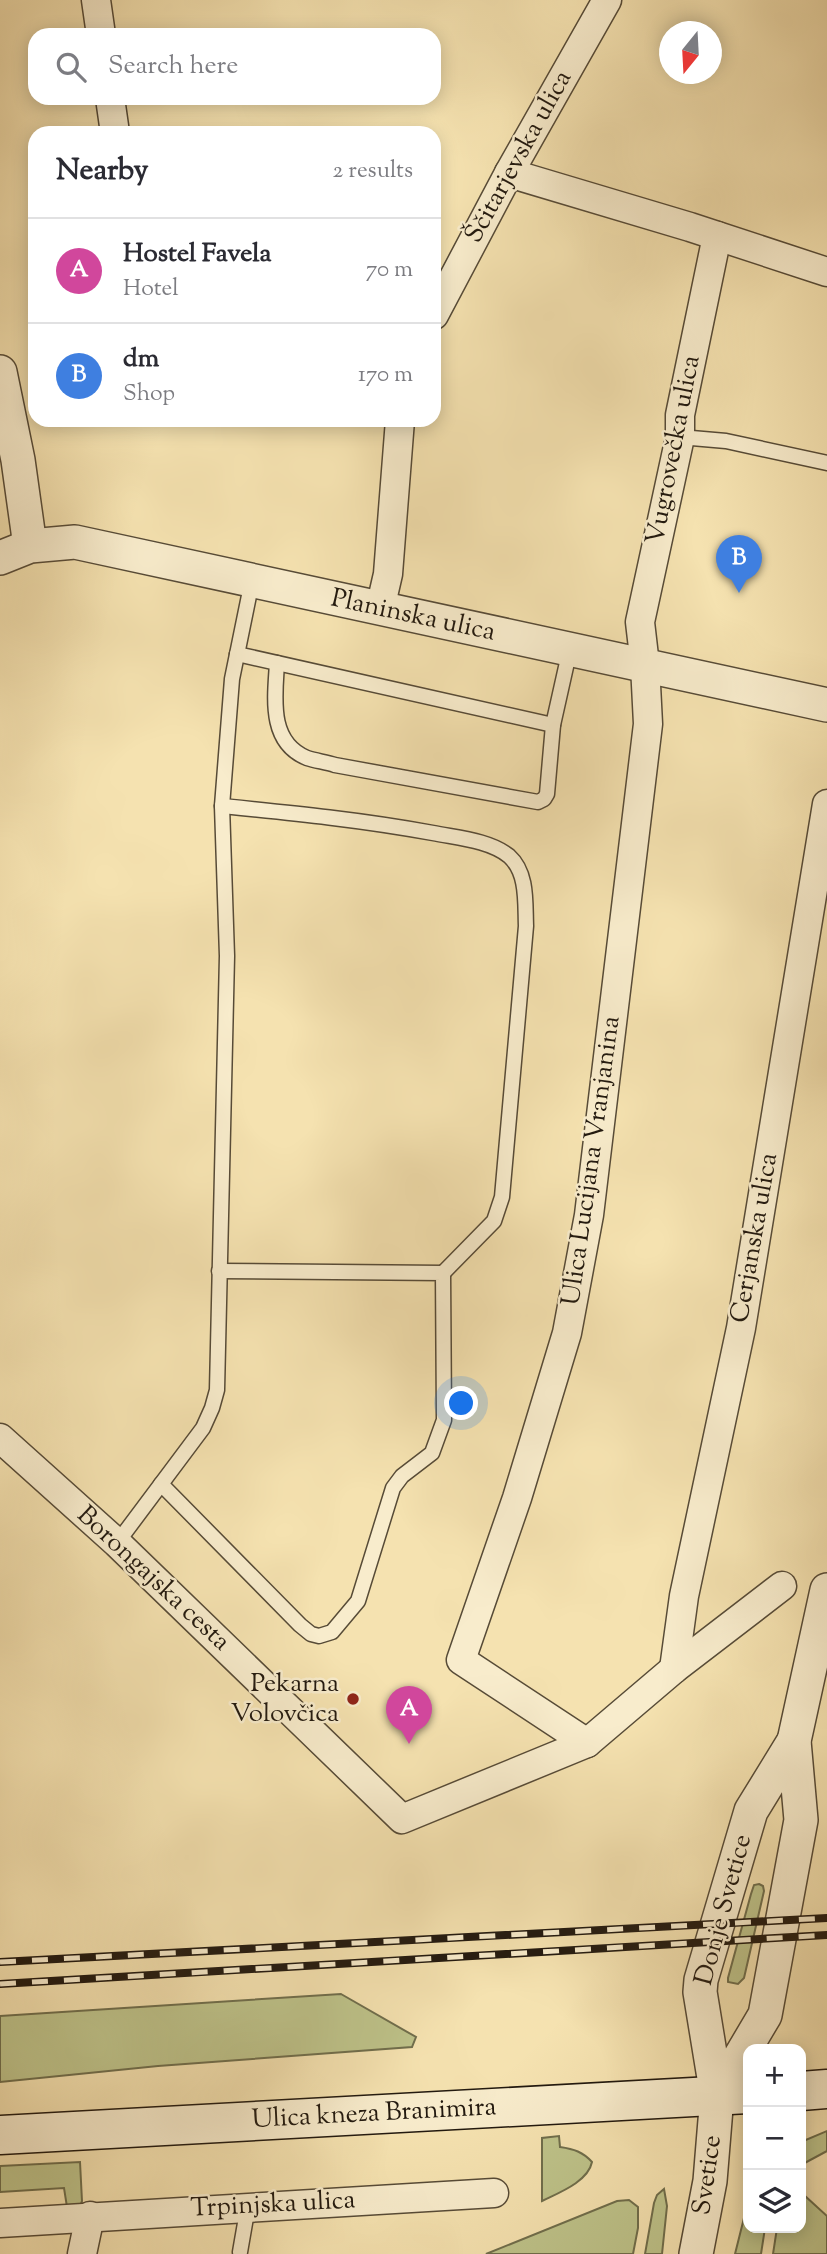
<!DOCTYPE html>
<html lang="en">
<head>
<meta charset="utf-8">
<style>
  :root { --surface:#fff; --page:#f7f7f7; --text:#2b2b33; --muted:#7c7c81; --line:#e1e1e2; --accent:#0f766e }
  body { margin:0; font-family:"Sorts Mill Goudy",serif; background:var(--page); color:var(--text) }
  .controls { position:absolute; right:21px; bottom:21px; display:grid; overflow:hidden; border-radius:14px; box-shadow:0 4px 18px #0003 }
  .controls button { width:63px; height:63px; display:grid; place-items:center; padding:0; border:0; border-bottom:2px solid var(--line); background:var(--surface); color:var(--text); font:35px sans-serif }
  .compass { position:absolute; left:659px; top:21px; width:63px; height:63px; border-radius:50%; background:var(--surface); box-shadow:0 4px 18px #0003; rotate:198deg }
  .you { position:absolute; left:462px; top:1404px; width:24px; height:24px; margin:-18px; border:5px solid #fff; border-radius:50%; background:#1a73e8; box-shadow:0 0 0 10px #1a73e833 }
  .badge { display:grid; place-items:center; width:46px; height:46px; border-radius:50%; background:var(--accent); color:#fff; font-size:23px; font-weight:700 }
  .pin { position:absolute; translate:-50% -58px; filter:drop-shadow(0 2px 4px #0008) }
  .pin::after { content:''; position:absolute; top:37px; width:24px; height:21px; background:inherit; clip-path:polygon(0 0,100% 0,50% 100%) }
  .list { margin:0; padding:0; list-style:none }
  h2 { display:flex; justify-content:space-between; align-items:center; height:91px; margin:0; padding:0 28px; font-size:30px }
  h2 small { font-size:23px; font-weight:400; color:var(--muted) }
  .list li { display:grid; grid-template-columns:46px 1fr auto; gap:21px; align-items:center; box-sizing:border-box; height:105px; padding:0 28px; border-top:2px solid var(--line) }
  .list b { display:block; font-size:26px; white-space:nowrap }
  .list p { margin:0; font-size:23px; white-space:nowrap; color:var(--muted) }
  .list em { font-size:23px; font-style:normal; color:var(--muted) }
  .icon { flex:none; width:38px; height:38px; fill:none; stroke:currentColor; stroke-width:2; stroke-linecap:round; stroke-linejoin:round }
  .map { position:relative; flex:none; width:827px; height:2254px; overflow:hidden }
  .search { position:absolute; background:var(--surface); box-shadow:0 4px 18px #0003; left:28px; top:28px; width:413px; height:77px; display:flex; align-items:center; gap:18px; box-sizing:border-box; padding:0 24px; border-radius:21px; color:var(--muted); font-size:26px }
  .panel { position:absolute; background:var(--surface); box-shadow:0 4px 18px #0003; left:28px; top:126px; width:413px; height:301px; border-radius:21px }
  .map>svg:first-child { display:block }
  .green { fill:#bec38a; stroke:#706e4c; stroke-width:2 }
  .lines { fill:none; stroke-linecap:round; stroke-linejoin:round }
  .service-casing { stroke:#574b37; stroke-width:17 }
  .minor-casing { stroke:#574b37; stroke-width:31 }
  .tertiary-casing { stroke:#574b37; stroke-width:36 }
  .secondary-casing { stroke:#22190f; stroke-width:41 }
  .service { stroke:#f8eccc; stroke-width:14 }
  .minor { stroke:#f8eccc; stroke-width:28 }
  .tertiary { stroke:#f8eccc; stroke-width:33 }
  .secondary { stroke:#f8eccc; stroke-width:38 }
  .rail-casing { stroke:#22190f; stroke-width:8 }
  .rail { stroke:#f8eccc; stroke-width:5; stroke-dasharray:16; stroke-linecap:butt }
  .poi-dot { fill:#8f2418; stroke:#f8eccc; stroke-width:2.5 }
  .labels { text-anchor:middle; dominant-baseline:central; stroke-width:5; stroke-linejoin:round; paint-order:stroke }
  .street-label { font-size:26px; fill:#22190f; stroke:#f8eccc }
  .poi-label { font-size:26px; fill:#22190f; stroke:#f8eccc; text-anchor:end }
</style>
</head>
<body>
<div class="map">
<svg width="827" height="2254" viewBox="0 0 827 2254">
  <rect width="100%" height="100%" fill="#f5e2b0"/>
  <filter id="stains"><feTurbulence type="fractalNoise" baseFrequency=".00286" numOctaves="4"/><feColorMatrix values="0 0 0 0 .2 0 0 0 0 .09 0 0 0 0 .02 0 0 0 .5 -.17"/></filter>
  <radialGradient id="worn" r=".72"><stop offset=".6" stop-color="#630" stop-opacity="0"/><stop offset="1" stop-color="#630" stop-opacity=".3"/></radialGradient>
  <!-- green -->
  <g class="green">
    <polygon points="759,1884 763,1886 764,1891 744,1978 738,1984 728,1982 728,1978 751,1894 754,1885"/>
    <polygon points="341,1994 416,2037 412,2047 158,2066 0,2082 0,2016"/>
    <polygon points="827,2131 827,2151 801,2165 801,2142"/>
    <path d="M559,2136L560,2147C574,2149 583,2152 592,2162C588,2182 558,2193 542,2201V2138Z"/>
    <polygon points="80,2162 82,2201 80,2206 67,2207 64,2188 0,2192 0,2166"/>
    <polygon points="664,2189 667,2206 662,2254 645,2254 654,2203 657,2195"/>
    <polygon points="801,2195 805,2196 827,2216 827,2254 773,2254 777,2228 801,2228"/>
    <polygon points="629,2200 638,2207 638,2228 633,2254 486,2254 617,2201"/>
    <polygon points="748,2202 748,2228 765,2228 761,2254 735,2254"/>
  </g>
  <g class="lines">
    <defs>
      <g id="service">
        <polyline points="680,437 726,441 827,463"/>
        <polyline points="237,654 553,725 570,649"/>
        <path d="M277,663C275,697 268,742 307,758C316,761 326,762 335,765L538,802L544,799L547,794L553,725"/>
        <path d="M222,806C292,813 363,820 433,833C457,838 489,840 509,856C528,873 525,903 526,926L502,1197L494,1221L443,1273"/>
        <polyline points="161,1484 300,1625 311,1634 319,1636 332,1632 358,1601 393,1488 402,1476 432,1453 444,1420 443,1273 219,1271"/>
        <polyline points="117,1543 203,1428 212,1408 217,1390 227,956 222,806 232,679 252,581"/>
        <polyline points="240,2252 248,2206"/>
      </g>
      <g id="minor">
        <polyline points="96,0 101,35"/>
        <polyline points="110,98 115,133"/>
        <polyline points="509,173 690,227 827,272"/>
        <polyline points="434,315 509,173 607,0"/>
        <polyline points="380,609 388,574 400,420"/>
        <polyline points="0,1438 117,1543 402,1819 587,1743 674,1669 782,1586"/>
        <polyline points="674,1669 684,1596 741,1328 827,804"/>
        <polyline points="587,1743 461,1660 517,1498 567,1333 589,1215 648,724 645,665 640,622 680,437 680,415 717,236"/>
        <polyline points="0,2223 494,2193"/>
        <polyline points="82,2254 90,2216"/>
      </g>
      <g id="tertiary">
        <polyline points="0,372 18,460 30,546"/>
        <polyline points="0,558 30,546 75,542 827,705"/>
        <polyline points="717,2096 765,2015 801,1820 794,1741 827,1590"/>
        <polyline points="696,2254 710,2181 717,2096 700,1992 701,1980 751,1811 794,1741"/>
      </g>
      <g id="secondary">
        <polyline points="801,2091 827,2089"/>
        <polyline points="0,2135 748,2094"/>
      </g>
    </defs>
    <!-- service casing -->
    <use href="#service" class="service-casing"/>
    <!-- minor casing -->
    <use href="#minor" class="minor-casing"/>
    <!-- tertiary casing -->
    <use href="#tertiary" class="tertiary-casing"/>
    <!-- secondary casing -->
    <use href="#secondary" class="secondary-casing"/>
    <!-- service -->
    <use href="#service" class="service"/>
    <!-- minor -->
    <use href="#minor" class="minor"/>
    <!-- tertiary -->
    <use href="#tertiary" class="tertiary"/>
    <!-- secondary -->
    <use href="#secondary" class="secondary"/>
    <defs>
      <g id="rail">
        <polyline points="0,1962 827,1918"/>
        <polyline points="0,1984 827,1935"/>
      </g>
    </defs>
    <!-- rail casing -->
    <use href="#rail" class="rail-casing"/>
    <!-- rail -->
    <use href="#rail" class="rail"/>
  </g>
  <!-- markers -->
  <circle class="poi-dot" cx="353" cy="1699" r="7"/>
  <g class="labels">
    <!-- street labels -->
    <g class="street-label">
      <text transform="translate(519 157) rotate(-61)">Ščitarjevska ulica</text>
      <text transform="translate(674 450) rotate(-79)">Vugrovečka ulica</text>
      <text transform="translate(413 616) rotate(12)">Planinska ulica</text>
      <text transform="translate(592 1161) rotate(-82)">Ulica Lucijana Vranjanina</text>
      <text transform="translate(755 1238) rotate(-80)">Cerjanska ulica</text>
      <text transform="translate(153 1579) rotate(43)">Borongajska cesta</text>
      <text transform="translate(724 1910) rotate(-75)">Donje Svetice</text>
      <text transform="translate(374 2114) rotate(-3)">Ulica kneza Branimira</text>
      <text transform="translate(708 2175) rotate(-82)">Svetice</text>
      <text transform="translate(273 2205) rotate(-3)">Trpinjska ulica</text>
    </g>
    <!-- poi labels -->
    <g class="poi-label">
      <text x="339" y="1684">Pekarna<tspan x="339" dy="30">Volovčica</tspan></text>
    </g>
  </g>
  <rect width="100%" height="100%" filter="url(#stains)"/>
  <rect width="100%" height="100%" fill="url(#worn)"/>
</svg>
<div class="controls">
<button>+</button>
<button>−</button>
<button><svg class="icon" aria-label="layers" viewBox="0 0 24 24"><path d="M12 4l9 5-9 5-9-5zM3 14l9 5 9-5"/></svg></button>
</div>
<svg class="compass" viewBox="-18 -18 36 36"><path d="M0-13l5 13h-10z" fill="#e53935"/><path d="M0 13l5-13h-10z" fill="#7c7c81"/></svg>
<div class="you"></div>
<div class="pin badge" style="left:409px;top:1744px;background:#d1479c">A</div>
<div class="pin badge" style="left:739px;top:593px;background:#3f7fe0">B</div>
<div class="search"><svg class="icon" aria-label="search" viewBox="0 0 24 24"><circle cx="10" cy="10" r="6"/><path d="M15 15l6 6"/></svg>Search here</div>
<section class="panel">
<h2>Nearby<small>2 results</small></h2>
<ul class="list">
<li><span class="badge" style="background:#d1479c">A</span><div><b>Hostel Favela</b><p>Hotel</p></div><em>70 m</em></li>
<li><span class="badge" style="background:#3f7fe0">B</span><div><b>dm</b><p>Shop</p></div><em>170 m</em></li>
</ul>
</section>
</div>
</body>
</html>
